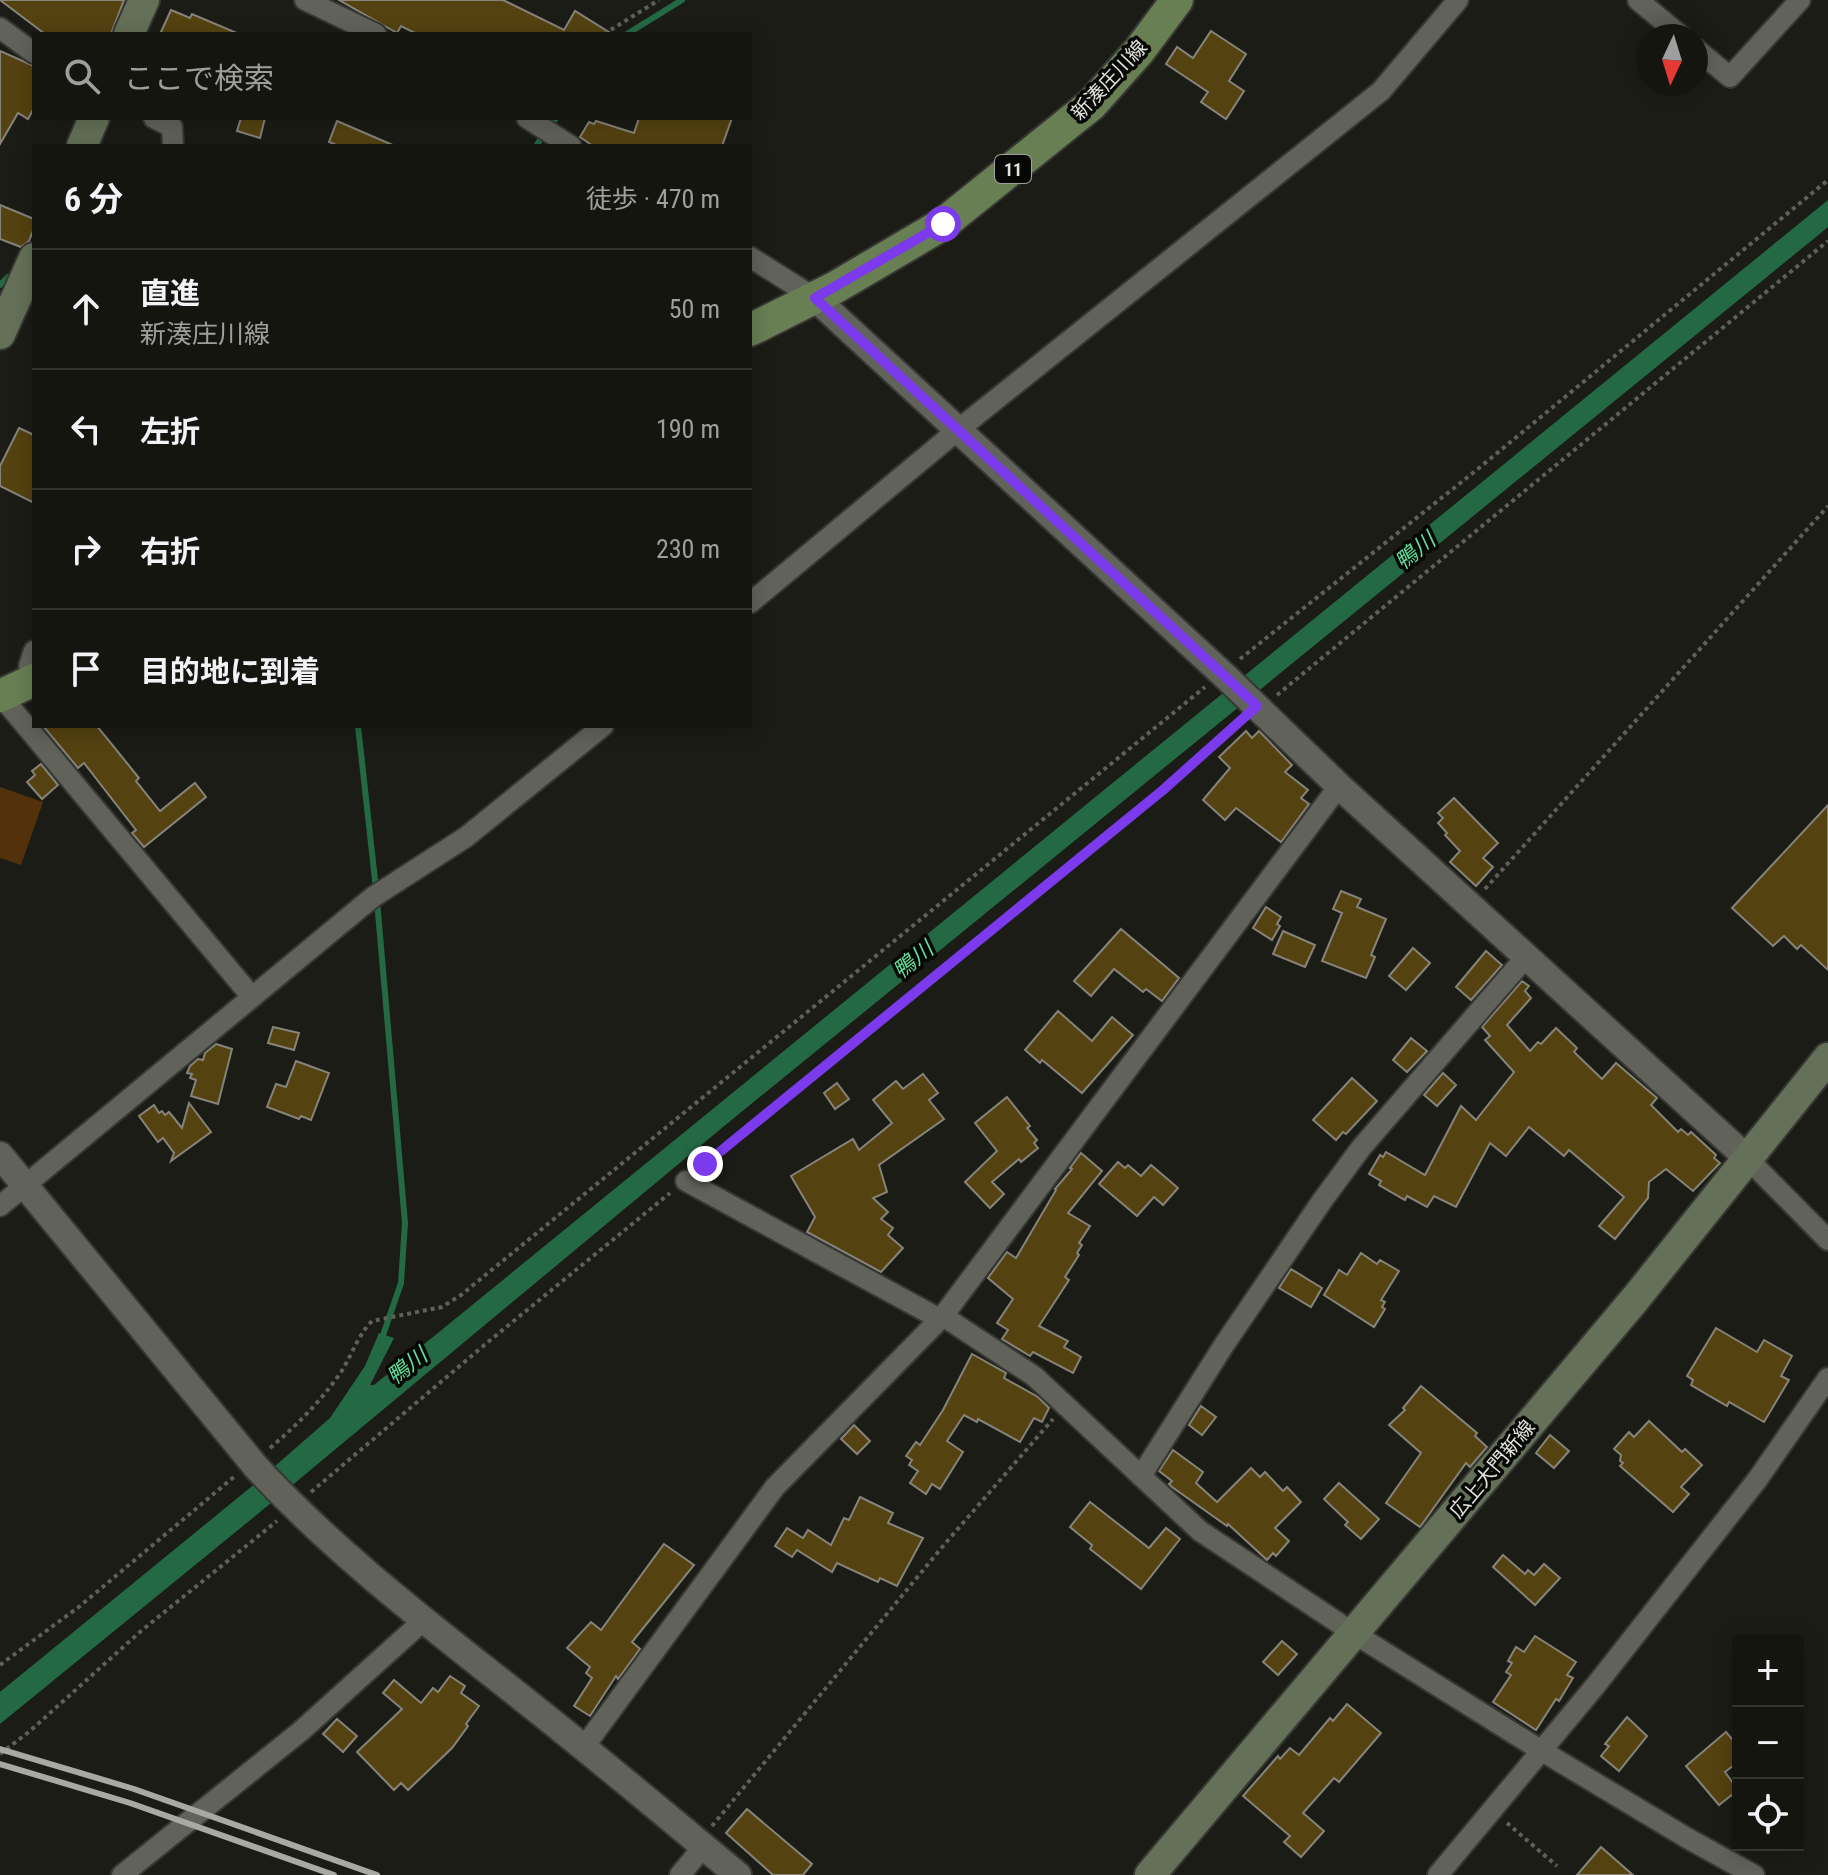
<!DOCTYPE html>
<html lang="ja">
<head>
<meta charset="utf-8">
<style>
  :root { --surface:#151510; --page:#1e1e19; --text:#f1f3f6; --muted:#9d9f9f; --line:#343430 }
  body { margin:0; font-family:"Roboto Condensed","Noto Sans JP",sans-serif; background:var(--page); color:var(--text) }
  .controls { position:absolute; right:24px; bottom:24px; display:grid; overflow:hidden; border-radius:0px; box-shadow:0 4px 20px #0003 }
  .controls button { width:72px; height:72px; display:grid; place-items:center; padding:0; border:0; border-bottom:2px solid var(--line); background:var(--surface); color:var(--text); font:40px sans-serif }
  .compass { position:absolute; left:1636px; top:24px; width:72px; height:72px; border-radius:50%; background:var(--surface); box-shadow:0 4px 20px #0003; rotate:184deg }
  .stop { position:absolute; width:24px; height:24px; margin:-18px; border:6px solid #7c3aed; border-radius:50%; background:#fff }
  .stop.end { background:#7c3aed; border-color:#fff; box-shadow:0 2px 8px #0008 }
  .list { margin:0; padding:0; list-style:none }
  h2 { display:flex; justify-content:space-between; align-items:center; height:104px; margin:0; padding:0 32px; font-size:34px }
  h2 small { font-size:26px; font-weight:400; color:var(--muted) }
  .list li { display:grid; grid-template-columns:52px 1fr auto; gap:24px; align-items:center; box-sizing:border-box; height:120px; padding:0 32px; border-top:2px solid var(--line) }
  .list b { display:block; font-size:30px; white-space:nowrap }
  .list p { margin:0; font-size:26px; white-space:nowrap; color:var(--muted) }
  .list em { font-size:26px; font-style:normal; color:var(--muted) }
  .icon { flex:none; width:44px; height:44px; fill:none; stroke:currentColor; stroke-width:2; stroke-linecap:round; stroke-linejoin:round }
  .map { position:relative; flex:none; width:1828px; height:1875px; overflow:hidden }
  .search { position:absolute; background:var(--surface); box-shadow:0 4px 20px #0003; left:32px; top:32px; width:720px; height:88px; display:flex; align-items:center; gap:20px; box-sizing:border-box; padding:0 28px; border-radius:0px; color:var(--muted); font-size:30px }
  .panel { position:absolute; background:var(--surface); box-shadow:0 4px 20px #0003; left:32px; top:144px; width:720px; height:584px; border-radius:0px }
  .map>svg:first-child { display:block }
  .green { fill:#53320b }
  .water { fill:#236a44 }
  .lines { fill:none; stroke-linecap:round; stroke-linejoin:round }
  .stream { stroke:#236a44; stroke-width:6 }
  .building { fill:#544210; stroke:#86837b; stroke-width:2 }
  .minor-casing { stroke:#373733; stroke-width:24 }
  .tertiary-casing { stroke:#373733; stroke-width:30 }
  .secondary-casing { stroke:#373733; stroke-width:34 }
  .primary-casing { stroke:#373733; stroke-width:36 }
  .path { stroke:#60605a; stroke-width:4; stroke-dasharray:4 4; stroke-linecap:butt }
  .minor { stroke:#61625a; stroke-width:20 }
  .tertiary { stroke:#61625a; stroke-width:26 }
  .secondary { stroke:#647057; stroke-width:30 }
  .primary { stroke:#677f53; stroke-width:32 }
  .rail { stroke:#a9a9a4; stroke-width:6 }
  .route { stroke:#7c3aed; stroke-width:10 }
  .labels { text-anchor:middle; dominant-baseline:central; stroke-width:7; stroke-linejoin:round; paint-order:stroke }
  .shield { fill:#070705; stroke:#a0a19d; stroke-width:2 }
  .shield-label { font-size:18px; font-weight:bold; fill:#e2e3de }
  .street-label { font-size:20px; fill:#e2e3de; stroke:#070705 }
  .water-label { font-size:22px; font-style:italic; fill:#63dc98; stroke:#070705 }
</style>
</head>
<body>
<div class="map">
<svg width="1828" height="1875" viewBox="0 0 1828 1875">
  <rect width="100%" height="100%" fill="#1c1c16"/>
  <!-- green -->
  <polygon class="green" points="0,787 43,802 21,865 0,858"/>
  <!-- water -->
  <polygon class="water" points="1828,200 1828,227 1822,232 723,1127 254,1517 0,1724 0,1692 251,1487 330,1418 365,1366 379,1333 394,1338 370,1385 374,1385"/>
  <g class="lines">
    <!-- stream -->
    <g class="stream">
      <polyline points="627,34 682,0"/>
      <polyline points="536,146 556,118"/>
      <polyline points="0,285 8,277"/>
      <polyline points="358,726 376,889"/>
      <polyline points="377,901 405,1223 401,1283 381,1341"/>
    </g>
  </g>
  <!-- building -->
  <g class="building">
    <polygon points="0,0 124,0 111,34 45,34"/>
    <polygon points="339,0 503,0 564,30 575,11 612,34 417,34 401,26 397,33"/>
    <polygon points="171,10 190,18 192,14 239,34 160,34"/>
    <polygon points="1211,31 1246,54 1229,81 1244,91 1226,119 1201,102 1208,92 1166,64 1177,47 1193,58"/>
    <polygon points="0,51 34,66 34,108 28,119 18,113 0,144"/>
    <polygon points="241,118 265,118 260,138 237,131"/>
    <polygon points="639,118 732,118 722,146 593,146 580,137 589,122 594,124 596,121 634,133"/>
    <polygon points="337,121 395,146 339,146 329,142"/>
    <polygon points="0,205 34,219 34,228 29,241 21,247 0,239"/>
    <polygon points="19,428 34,435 34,503 0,486 0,466"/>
    <polygon points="43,726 97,726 139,778 136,781 160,811 195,783 206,797 144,847 132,833 136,830 84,763 78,768"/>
    <polygon points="1246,731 1252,738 1259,731 1292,765 1285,772 1308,790 1301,798 1309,804 1281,842 1236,808 1225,820 1203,800 1230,768 1219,757"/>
    <polygon points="41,764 58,785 42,799 27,782 35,775 32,771"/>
    <polygon points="1454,798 1498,843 1483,858 1493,867 1476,886 1450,862 1460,851 1445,835 1447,833 1438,823 1443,818 1438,813"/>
    <polygon points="1828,805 1828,970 1801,945 1797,949 1784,936 1773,946 1732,908"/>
    <polygon points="1341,891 1361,899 1357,907 1386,919 1371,955 1375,957 1366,978 1322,961 1342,913 1333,909"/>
    <polygon points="1266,907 1281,917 1277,924 1280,926 1272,940 1253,928"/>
    <polygon points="1121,929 1179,978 1162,1001 1146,989 1143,992 1114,969 1091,996 1074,981"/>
    <polygon points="1283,931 1315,945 1305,967 1273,954"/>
    <polygon points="1413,948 1430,963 1406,990 1389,976"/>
    <polygon points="1486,951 1502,965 1471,1000 1456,987"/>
    <polygon points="1522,981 1529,986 1525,991 1531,998 1507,1025 1530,1051 1538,1042 1541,1044 1556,1028 1577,1048 1574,1052 1602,1079 1616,1063 1657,1098 1651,1105 1678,1132 1681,1129 1688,1135 1691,1132 1716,1155 1714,1158 1720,1163 1693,1191 1666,1169 1649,1182 1648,1198 1615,1239 1599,1226 1624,1197 1569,1150 1564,1156 1529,1127 1506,1156 1490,1143 1456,1207 1434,1196 1427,1207 1407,1196 1405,1200 1379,1185 1381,1181 1369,1174 1380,1155 1383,1157 1386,1152 1425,1175 1461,1106 1476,1120 1514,1072 1485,1040 1490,1036 1482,1027"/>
    <polygon points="1058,1011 1092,1041 1112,1017 1133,1035 1082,1093 1042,1060 1040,1063 1025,1050"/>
    <polygon points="273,1027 299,1033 294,1050 268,1043"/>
    <polygon points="1411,1038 1427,1051 1407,1072 1393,1060"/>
    <polygon points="216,1044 232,1049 218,1104 191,1096 196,1080 190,1078 192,1074 187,1073 190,1066 198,1059 203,1060 205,1053"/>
    <polygon points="296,1061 329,1073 311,1120 301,1116 299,1119 267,1107 276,1084 286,1087"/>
    <polygon points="1443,1073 1456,1085 1437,1106 1424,1095"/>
    <polygon points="923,1074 938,1093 929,1100 944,1119 879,1165 887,1192 873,1198 888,1212 881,1219 893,1228 888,1235 903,1248 881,1272 807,1232 815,1217 791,1176 853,1139 859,1150 892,1123 873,1100 896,1081 903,1089"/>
    <polygon points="1352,1078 1377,1101 1346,1134 1343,1132 1336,1140 1313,1120"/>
    <polygon points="837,1083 849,1099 835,1109 824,1093"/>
    <polygon points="1007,1097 1030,1126 1027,1128 1037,1140 1034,1143 1038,1148 1021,1162 1019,1159 992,1182 1004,1194 990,1208 965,1182 997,1151 975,1123"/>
    <polygon points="189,1103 211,1132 171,1161 174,1153 163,1138 158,1142 139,1116 154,1105 159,1113 162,1111 165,1115 169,1112 182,1128"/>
    <polygon points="1081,1153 1102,1171 1068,1213 1090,1226 1079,1243 1082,1245 1077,1253 1079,1255 1065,1277 1069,1280 1039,1326 1068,1341 1064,1347 1081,1357 1073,1373 1033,1352 1030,1356 1002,1339 1008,1330 997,1323 1013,1299 988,1278 1007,1252 1016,1258 1056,1190 1055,1189 1072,1169 1070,1168"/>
    <polygon points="1118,1162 1125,1168 1128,1165 1141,1176 1151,1165 1178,1188 1163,1205 1154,1197 1137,1216 1099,1184"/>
    <polygon points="1361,1253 1377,1264 1380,1260 1399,1271 1381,1300 1385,1302 1382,1307 1385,1309 1374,1327 1324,1295 1339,1270 1347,1275"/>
    <polygon points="1291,1269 1322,1288 1311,1307 1279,1288"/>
    <polygon points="1716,1328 1757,1352 1764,1340 1792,1356 1781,1376 1789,1380 1764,1422 1729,1402 1727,1406 1691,1385 1693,1380 1687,1376"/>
    <polygon points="972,1354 1006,1373 1004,1378 1038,1397 1049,1408 1042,1422 1034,1418 1020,1442 978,1419 977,1422 964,1415 947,1441 963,1452 940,1489 932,1484 926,1494 910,1483 918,1471 909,1465 912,1460 906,1456 916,1442 920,1445 943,1410"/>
    <polygon points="1421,1386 1477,1433 1475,1436 1487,1447 1470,1467 1466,1463 1420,1527 1386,1503 1421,1453 1389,1425 1405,1410 1403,1408"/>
    <polygon points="1201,1406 1216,1417 1202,1435 1189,1425"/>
    <polygon points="1649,1421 1682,1452 1685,1449 1702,1465 1681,1487 1689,1494 1673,1512 1620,1466 1623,1463 1620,1461 1621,1455 1614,1449 1629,1432 1634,1437"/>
    <polygon points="854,1425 870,1441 857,1454 841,1439"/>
    <polygon points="1550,1435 1569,1451 1554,1468 1536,1453"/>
    <polygon points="1173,1450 1203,1472 1196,1483 1217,1502 1251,1468 1260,1477 1265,1472 1283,1491 1287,1487 1301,1502 1275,1528 1289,1541 1276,1556 1273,1553 1267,1560 1228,1524 1227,1526 1172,1487 1169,1484 1172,1481 1159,1471"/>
    <polygon points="1339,1483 1379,1519 1361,1539 1345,1525 1348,1522 1324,1499"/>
    <polygon points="860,1497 893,1513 888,1523 923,1538 897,1586 880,1578 878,1582 837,1563 832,1572 797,1550 792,1557 775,1546 787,1528 803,1538 808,1530 831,1545 844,1518 849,1520"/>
    <polygon points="1090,1502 1149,1548 1166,1528 1180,1539 1141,1589 1090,1549 1092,1545 1070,1527"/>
    <polygon points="664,1544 694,1565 632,1642 640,1649 618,1679 616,1676 590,1716 574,1706 592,1678 586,1673 590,1667 567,1648 591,1622 601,1630"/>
    <polygon points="1503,1555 1525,1574 1528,1570 1534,1575 1544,1564 1560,1578 1535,1605 1493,1567"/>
    <polygon points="1535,1636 1576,1662 1567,1675 1573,1678 1559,1701 1556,1699 1536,1730 1493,1702 1511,1675 1506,1672 1512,1663 1508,1661 1516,1647 1524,1652"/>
    <polygon points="1282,1641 1297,1654 1278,1675 1263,1662"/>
    <polygon points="450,1676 465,1686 461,1693 479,1706 466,1724 468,1726 452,1748 408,1790 401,1783 394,1790 357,1752 402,1709 383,1693 394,1680 421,1703 433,1688 438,1692"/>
    <polygon points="1347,1704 1381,1733 1339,1782 1334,1778 1303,1813 1324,1831 1301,1857 1284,1842 1290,1836 1243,1796 1278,1756 1280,1759 1290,1748 1299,1755 1330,1718 1333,1721"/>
    <polygon points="1627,1717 1647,1736 1619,1771 1601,1756 1609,1746 1605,1744"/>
    <polygon points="337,1719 357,1736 343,1752 323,1734"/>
    <polygon points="1726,1732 1738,1746 1738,1762 1725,1772 1738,1790 1719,1805 1686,1766"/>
    <polygon points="747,1809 812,1864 803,1875 773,1875 726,1833"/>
    <polygon points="1601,1847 1633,1875 1577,1875"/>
  </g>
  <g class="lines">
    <defs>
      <g id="minor">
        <polyline points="305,0 376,34"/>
        <polyline points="1638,0 1681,36"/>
        <polyline points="0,28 34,53"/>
        <polyline points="1696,49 1730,77 1800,0"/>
        <polyline points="154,118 172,127 173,146"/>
        <polyline points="527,118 571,146"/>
        <polyline points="750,257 815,298"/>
        <polyline points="750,603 959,429 1381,91 1458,0"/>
        <polyline points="34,651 29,666 34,678"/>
        <polyline points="1,696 252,997"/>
        <polyline points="1747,1158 1828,1240"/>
        <polyline points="686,1181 940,1319"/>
        <polyline points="0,1206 373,897 466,837 603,726"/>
        <polyline points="943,1316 1034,1376 1200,1531 1355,1634 1542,1751 1687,1838 1754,1875"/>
        <polyline points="1141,1476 1224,1345 1322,1201 1361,1148 1525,958"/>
        <polyline points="584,1747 775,1487 943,1316 1339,786"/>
        <polyline points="122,1875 301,1731 424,1620"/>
        <polyline points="680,1875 704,1846"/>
        <polyline points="1438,1875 1596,1685 1757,1480 1828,1378"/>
      </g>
      <g id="tertiary">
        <polyline points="815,298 1227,678 1339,786 1747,1158"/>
        <path d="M0,1155L256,1467C337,1555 434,1628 527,1702C598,1758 668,1817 738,1875"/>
      </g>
      <g id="secondary">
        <polyline points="129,34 144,0"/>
        <polyline points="82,146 94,118"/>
        <polyline points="0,334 34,258"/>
        <polyline points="1150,1875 1636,1298 1828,1058"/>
      </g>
      <g id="primary">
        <polyline points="750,330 836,287 943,224 1092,104 1139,51 1177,0"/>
        <polyline points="0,696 34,680"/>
      </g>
    </defs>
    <!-- minor casing -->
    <use href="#minor" class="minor-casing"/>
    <!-- tertiary casing -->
    <use href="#tertiary" class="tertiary-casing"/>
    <!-- secondary casing -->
    <use href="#secondary" class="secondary-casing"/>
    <!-- primary casing -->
    <use href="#primary" class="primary-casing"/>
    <!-- path -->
    <g class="path">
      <polyline points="604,34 659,0"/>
      <polyline points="1240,659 1479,468 1828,180"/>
      <polyline points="1277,695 1828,241"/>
      <polyline points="1485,889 1828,506"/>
      <polyline points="701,1167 1163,790 1240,722"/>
      <path d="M270,1448C296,1426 319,1403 339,1375C351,1358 357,1336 372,1321L442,1307L461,1295L1205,687"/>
      <polyline points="311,1492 488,1342 670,1193"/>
      <polyline points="0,1665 80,1606 235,1476"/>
      <polyline points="0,1754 30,1731 141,1631 277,1521"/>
      <polyline points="1507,1823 1557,1866"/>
      <polyline points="712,1826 943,1546 1053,1419"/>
    </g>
    <!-- minor -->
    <use href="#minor" class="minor"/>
    <!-- tertiary -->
    <use href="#tertiary" class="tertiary"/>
    <!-- secondary -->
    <use href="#secondary" class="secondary"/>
    <!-- primary -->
    <use href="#primary" class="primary"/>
    <!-- rail -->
    <g class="rail">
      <polyline points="0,1749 134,1789 377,1875"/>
      <polyline points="0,1764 130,1803 334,1875"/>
    </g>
  </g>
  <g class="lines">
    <!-- route -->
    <polyline class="route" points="705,1164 1163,790 1257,706 815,298 943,224"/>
  </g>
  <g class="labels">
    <!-- shield labels -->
    <rect class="shield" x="995" y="155" width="36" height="28" rx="6"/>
    <g class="shield-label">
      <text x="1013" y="169">11</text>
    </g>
    <!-- street labels -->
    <g class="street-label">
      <text transform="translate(1109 80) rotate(-47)">新湊庄川線</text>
      <text transform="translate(1492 1469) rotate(-50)">広上大門新線</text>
    </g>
    <!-- water labels -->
    <g class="water-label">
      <text transform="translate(1415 551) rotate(-39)">鴨川</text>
      <text transform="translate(913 960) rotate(-39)">鴨川</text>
      <text transform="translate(407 1366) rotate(-38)">鴨川</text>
    </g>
  </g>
</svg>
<div class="controls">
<button>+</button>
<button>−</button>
<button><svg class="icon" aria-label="locate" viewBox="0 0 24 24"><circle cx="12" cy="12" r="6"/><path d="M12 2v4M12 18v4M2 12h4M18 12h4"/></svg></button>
</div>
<svg class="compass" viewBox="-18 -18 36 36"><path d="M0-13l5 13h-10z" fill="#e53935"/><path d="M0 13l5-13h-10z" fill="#9d9f9f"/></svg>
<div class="stop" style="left:943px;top:224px"></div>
<div class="stop end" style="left:705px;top:1164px"></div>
<div class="search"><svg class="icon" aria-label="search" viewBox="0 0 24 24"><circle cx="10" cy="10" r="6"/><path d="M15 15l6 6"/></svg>ここで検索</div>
<section class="panel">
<h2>6 分<small>徒歩 · 470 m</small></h2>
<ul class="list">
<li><svg class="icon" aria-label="ahead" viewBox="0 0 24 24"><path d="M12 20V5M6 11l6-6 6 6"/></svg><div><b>直進</b><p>新湊庄川線</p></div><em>50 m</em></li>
<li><svg class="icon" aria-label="left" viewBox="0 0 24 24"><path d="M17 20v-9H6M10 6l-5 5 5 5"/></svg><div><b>左折</b></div><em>190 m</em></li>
<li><svg class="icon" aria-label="right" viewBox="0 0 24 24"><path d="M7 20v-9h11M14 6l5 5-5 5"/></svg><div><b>右折</b></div><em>230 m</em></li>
<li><svg class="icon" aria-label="arrive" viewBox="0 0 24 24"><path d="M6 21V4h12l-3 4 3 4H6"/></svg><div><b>目的地に到着</b></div></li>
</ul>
</section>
</div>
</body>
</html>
